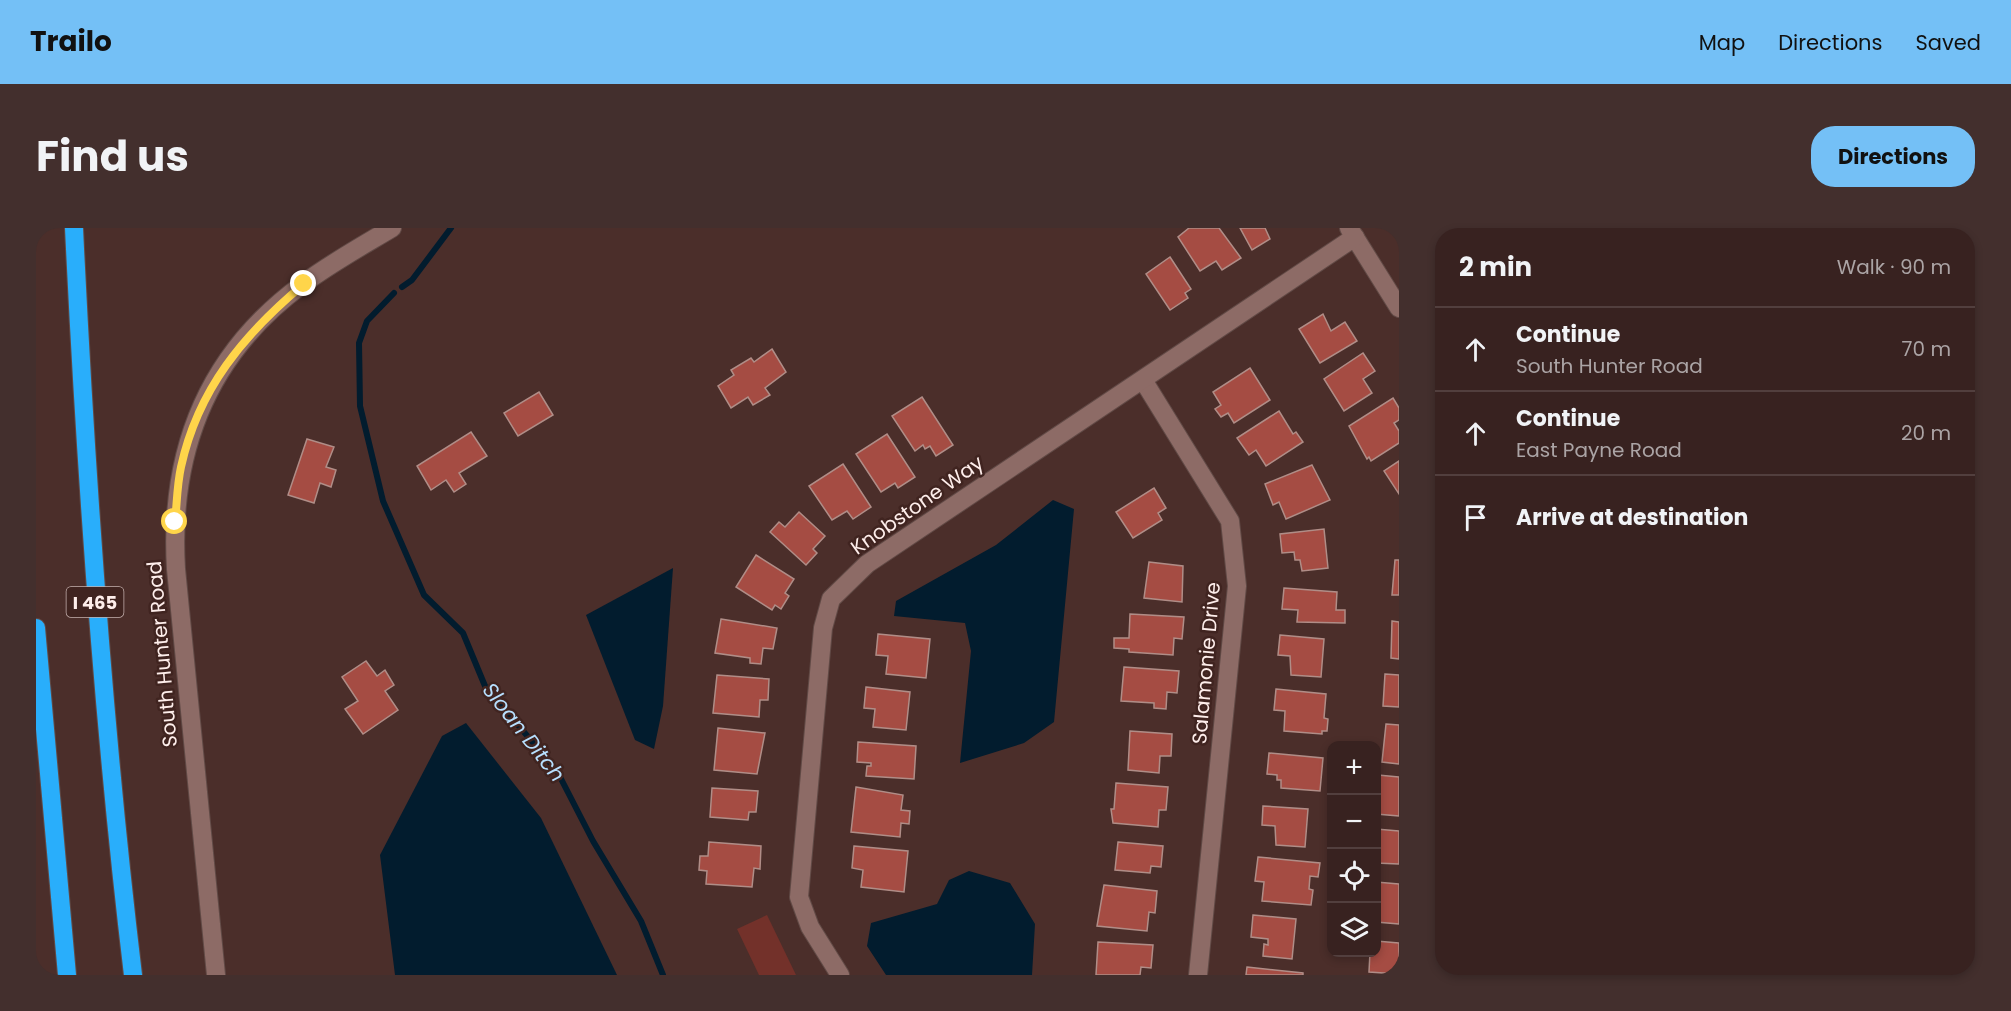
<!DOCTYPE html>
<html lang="en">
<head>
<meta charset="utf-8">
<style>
  :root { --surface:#382220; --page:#432f2d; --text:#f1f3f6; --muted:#aba4a5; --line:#523f3e; --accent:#74c0f6 }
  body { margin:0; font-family:Poppins,sans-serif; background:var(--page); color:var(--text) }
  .controls { position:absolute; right:18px; bottom:18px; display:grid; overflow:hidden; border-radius:12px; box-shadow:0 3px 9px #0003 }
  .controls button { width:54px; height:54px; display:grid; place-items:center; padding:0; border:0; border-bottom:2px solid var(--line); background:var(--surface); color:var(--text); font:30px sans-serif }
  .stop { position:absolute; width:18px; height:18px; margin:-14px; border:4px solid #ffd54a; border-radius:50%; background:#fff }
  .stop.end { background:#ffd54a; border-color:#fff; box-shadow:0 2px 6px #0008 }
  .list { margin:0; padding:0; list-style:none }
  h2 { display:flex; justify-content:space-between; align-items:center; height:78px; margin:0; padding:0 24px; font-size:26px }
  h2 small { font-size:20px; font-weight:400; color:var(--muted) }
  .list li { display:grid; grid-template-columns:39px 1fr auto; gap:18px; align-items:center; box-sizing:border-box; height:84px; padding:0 24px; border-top:2px solid var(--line) }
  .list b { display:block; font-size:22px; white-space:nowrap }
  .list p { margin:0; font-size:20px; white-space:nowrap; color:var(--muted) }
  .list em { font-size:20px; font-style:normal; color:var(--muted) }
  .icon { flex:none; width:33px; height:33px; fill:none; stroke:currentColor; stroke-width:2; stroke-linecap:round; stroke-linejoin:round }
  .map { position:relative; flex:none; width:1363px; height:747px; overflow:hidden; border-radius:24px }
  header { display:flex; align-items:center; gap:36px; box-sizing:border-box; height:84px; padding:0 30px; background:var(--accent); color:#111 }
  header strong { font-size:28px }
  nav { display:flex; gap:33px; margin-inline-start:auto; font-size:21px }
  .intro { display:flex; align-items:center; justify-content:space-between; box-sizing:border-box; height:144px; padding:0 36px }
  h1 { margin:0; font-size:42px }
  .button { padding:15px 27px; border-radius:24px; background:var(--accent); color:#111; font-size:21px; font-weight:700 }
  main { display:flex; gap:36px; padding:0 36px }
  aside { flex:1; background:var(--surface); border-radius:24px; box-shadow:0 3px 9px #0003 }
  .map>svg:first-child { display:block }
  .green { fill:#73312a }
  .water { fill:#021c2e }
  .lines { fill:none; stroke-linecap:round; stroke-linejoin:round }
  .stream { stroke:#021c2e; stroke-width:6 }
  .building { fill:#a54c43; stroke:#b08d87; stroke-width:1.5 }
  .street-casing { stroke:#614a46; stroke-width:20 }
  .highway-casing { stroke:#614a46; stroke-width:20 }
  .street { stroke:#8d6b66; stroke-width:18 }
  .highway { stroke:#29aefb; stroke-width:18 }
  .route { stroke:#ffd54a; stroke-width:8 }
  .labels { text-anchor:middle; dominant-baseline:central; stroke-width:5; stroke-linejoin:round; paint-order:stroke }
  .shield { fill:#402420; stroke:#c5b1ae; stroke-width:1.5 }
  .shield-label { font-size:18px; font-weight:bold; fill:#feeeeb }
  .street-label { font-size:20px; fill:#feeeeb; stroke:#402420 }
  .water-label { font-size:21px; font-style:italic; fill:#b7dffe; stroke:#402420 }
</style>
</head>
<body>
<header>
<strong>Trailo</strong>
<nav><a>Map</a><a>Directions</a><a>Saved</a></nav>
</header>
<div class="intro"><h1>Find us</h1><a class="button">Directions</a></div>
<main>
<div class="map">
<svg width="1363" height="747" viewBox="0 0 1363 747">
  <rect width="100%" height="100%" fill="#4b2e2a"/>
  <!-- green -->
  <polygon class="green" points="731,687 760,747 723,747 701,701"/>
  <!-- water -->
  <g class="water">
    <polygon points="1017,272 1038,281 1018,494 988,515 924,535 935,423 929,395 858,388 860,373 960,317"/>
    <polygon points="637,340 627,478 618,521 599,512 550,387"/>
    <polygon points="430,495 505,590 581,747 359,747 344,627 406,508"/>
    <polygon points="933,643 974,655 999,696 996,747 850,747 831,718 835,695 901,676 913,652"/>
  </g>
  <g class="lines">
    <!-- stream -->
    <g class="stream">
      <polyline points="366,59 376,52 415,0"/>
      <polyline points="358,65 331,93 323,115 324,178 347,273 388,367 427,405 449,458 521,543 557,613 605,693 627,747"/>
    </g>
  </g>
  <!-- building -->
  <g class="building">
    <polygon points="1153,0 1183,0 1205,30 1186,42 1180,33 1164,43 1142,9"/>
    <polygon points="1204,0 1229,0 1234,11 1216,22"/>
    <polygon points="1134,29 1155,61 1149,65 1152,70 1134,82 1110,46"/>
    <polygon points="1287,86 1295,103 1309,94 1321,113 1284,135 1263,101"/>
    <polygon points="736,121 750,144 729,160 734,167 717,177 712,169 695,180 682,158 698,147 695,142 715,130 718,134"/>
    <polygon points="1327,125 1339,143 1327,151 1336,165 1308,183 1288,151"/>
    <polygon points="1214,140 1234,172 1198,195 1192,185 1185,189 1179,181 1185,177 1177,164"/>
    <polygon points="503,164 517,187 482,208 468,185"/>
    <polygon points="886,169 917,217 900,228 894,218 889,221 887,217 879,223 856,188"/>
    <polygon points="1357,170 1363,180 1363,192 1358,195 1363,203 1363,215 1335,233 1333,229 1331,231 1313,198"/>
    <polygon points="1243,183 1257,206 1260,204 1267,214 1230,238 1220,222 1213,227 1201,210"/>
    <polygon points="435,204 451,228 423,245 430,256 418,264 410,252 395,262 381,238"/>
    <polygon points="851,206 879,249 862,260 859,255 845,264 820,226"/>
    <polygon points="271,211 298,219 290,239 300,242 295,259 284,255 278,275 252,267"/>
    <polygon points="1363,233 1363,266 1348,243"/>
    <polygon points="807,236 835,279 817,291 811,283 796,292 773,258"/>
    <polygon points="1276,237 1294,272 1250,291 1243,274 1237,277 1229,256"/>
    <polygon points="1118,260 1130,280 1122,285 1126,292 1097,310 1080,284"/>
    <polygon points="763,284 789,308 777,321 781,325 770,337 734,304 743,294 749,299"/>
    <polygon points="1288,301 1292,340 1266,343 1264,332 1259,332 1258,324 1246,325 1244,306"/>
    <polygon points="720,327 758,351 749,365 753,368 745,381 739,377 736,382 700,359"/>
    <polygon points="1359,332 1363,332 1363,367 1356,367"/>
    <polygon points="1113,334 1147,338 1146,374 1108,370"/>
    <polygon points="1248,360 1301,364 1300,382 1309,382 1309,395 1261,394 1262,382 1246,381"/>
    <polygon points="1094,386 1148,389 1146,411 1138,410 1137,427 1093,424 1093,421 1078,420 1078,410 1093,410"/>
    <polygon points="685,391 741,400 737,421 727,420 725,436 714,435 714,430 679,425"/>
    <polygon points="1356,393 1363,394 1363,431 1355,430"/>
    <polygon points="842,406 894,411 890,450 850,446 852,428 840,427"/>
    <polygon points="1244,407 1288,411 1285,449 1255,447 1254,428 1242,427"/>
    <polygon points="330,433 341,448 349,442 358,457 349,463 362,482 327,506 309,481 322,473 306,449"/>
    <polygon points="1088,439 1143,443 1141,465 1131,464 1130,481 1118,480 1118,475 1085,473"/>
    <polygon points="1349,446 1363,447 1363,479 1347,478"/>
    <polygon points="681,447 733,451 732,472 724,472 723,489 677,485"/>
    <polygon points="830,459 874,464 870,502 837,499 839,481 828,480"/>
    <polygon points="1240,461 1290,466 1288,490 1292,491 1291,503 1286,503 1286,506 1248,503 1249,483 1238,482"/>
    <polygon points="1350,496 1363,497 1363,536 1346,534"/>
    <polygon points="682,500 729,505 721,546 678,542"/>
    <polygon points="1094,503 1136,506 1135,528 1124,528 1123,545 1092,542"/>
    <polygon points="822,514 880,518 878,551 830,548 831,538 835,538 835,535 821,534"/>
    <polygon points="1233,525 1287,530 1284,563 1245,560 1245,552 1241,552 1241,547 1231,546"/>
    <polygon points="1342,547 1363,549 1363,588 1340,586"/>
    <polygon points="1080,555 1132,559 1130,582 1123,582 1122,599 1077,595 1075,581 1078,581"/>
    <polygon points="820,559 867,567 865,582 874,583 873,596 865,595 864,609 815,604"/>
    <polygon points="676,560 722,563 720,584 713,584 712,592 674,589"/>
    <polygon points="1227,578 1272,581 1269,619 1240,617 1239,598 1226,597"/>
    <polygon points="1340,601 1363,603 1363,636 1340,635"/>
    <polygon points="673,614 725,618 724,641 718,640 716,659 670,656 671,643 663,642 664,628 672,628"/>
    <polygon points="1082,614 1127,618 1125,639 1115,638 1114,645 1079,642"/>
    <polygon points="818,618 872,623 868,664 825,659 827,642 816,640"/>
    <polygon points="1222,629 1284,635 1282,649 1274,648 1273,661 1277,662 1275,677 1226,673 1228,654 1219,653"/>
    <polygon points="1340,654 1363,656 1363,696 1340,694"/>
    <polygon points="1068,657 1121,663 1119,685 1113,684 1111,703 1061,698"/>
    <polygon points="1217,687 1260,691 1256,731 1227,728 1228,716 1232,717 1232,711 1215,709"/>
    <polygon points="1340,713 1363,715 1363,746 1333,744 1334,724 1340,724"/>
    <polygon points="1062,714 1117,717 1115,740 1105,739 1104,747 1060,747"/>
    <polygon points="1211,739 1267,745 1267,747 1210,747"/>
  </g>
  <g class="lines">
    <defs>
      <g id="street">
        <polyline points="1313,0 1363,80"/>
        <polyline points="1107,152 1194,293 1201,358 1162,747"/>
        <path d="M180,747L140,341C133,224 171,126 267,56C295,35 326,18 356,0"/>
        <polyline points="804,747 774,699 763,669 787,400 795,371 831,336 1319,9"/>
      </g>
      <g id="highway">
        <path d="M38,0C50,250 67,498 97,747"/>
        <polyline points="0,400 31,747"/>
      </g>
    </defs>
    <!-- street casing -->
    <use href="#street" class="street-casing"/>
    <!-- highway casing -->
    <use href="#highway" class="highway-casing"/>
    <!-- street -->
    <use href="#street" class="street"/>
    <!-- highway -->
    <use href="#highway" class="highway"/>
  </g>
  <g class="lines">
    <!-- route -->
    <path class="route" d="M139,294C141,275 141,257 145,239C162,161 208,106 268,56"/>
  </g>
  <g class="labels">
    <!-- shield labels -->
    <rect class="shield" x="30.5" y="359" width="57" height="30" rx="4.5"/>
    <g class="shield-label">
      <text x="59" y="374">I 465</text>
    </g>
    <!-- street labels -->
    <g class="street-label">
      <text transform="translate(881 277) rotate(-35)">Knobstone Way</text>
      <text transform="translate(126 426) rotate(-95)">South Hunter Road</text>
      <text transform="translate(1170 435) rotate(-85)">Salamonie Drive</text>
    </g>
    <!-- water labels -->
    <g class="water-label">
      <text transform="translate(488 504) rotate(52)">Sloan Ditch</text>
    </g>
  </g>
</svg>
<div class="controls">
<button>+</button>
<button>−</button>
<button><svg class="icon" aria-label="locate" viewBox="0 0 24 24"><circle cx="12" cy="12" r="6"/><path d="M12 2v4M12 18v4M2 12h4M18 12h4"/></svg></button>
<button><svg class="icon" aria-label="layers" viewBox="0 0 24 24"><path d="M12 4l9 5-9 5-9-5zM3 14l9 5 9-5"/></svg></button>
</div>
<div class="stop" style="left:139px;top:294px"></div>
<div class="stop end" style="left:268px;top:56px"></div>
</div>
<aside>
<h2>2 min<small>Walk · 90 m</small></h2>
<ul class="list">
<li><svg class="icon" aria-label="ahead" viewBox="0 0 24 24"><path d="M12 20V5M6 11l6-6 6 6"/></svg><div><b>Continue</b><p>South Hunter Road</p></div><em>70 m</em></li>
<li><svg class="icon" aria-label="ahead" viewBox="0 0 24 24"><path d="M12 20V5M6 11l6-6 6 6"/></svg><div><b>Continue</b><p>East Payne Road</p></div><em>20 m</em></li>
<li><svg class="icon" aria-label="arrive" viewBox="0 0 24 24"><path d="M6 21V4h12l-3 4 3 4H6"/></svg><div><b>Arrive at destination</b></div></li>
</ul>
</aside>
</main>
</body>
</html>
